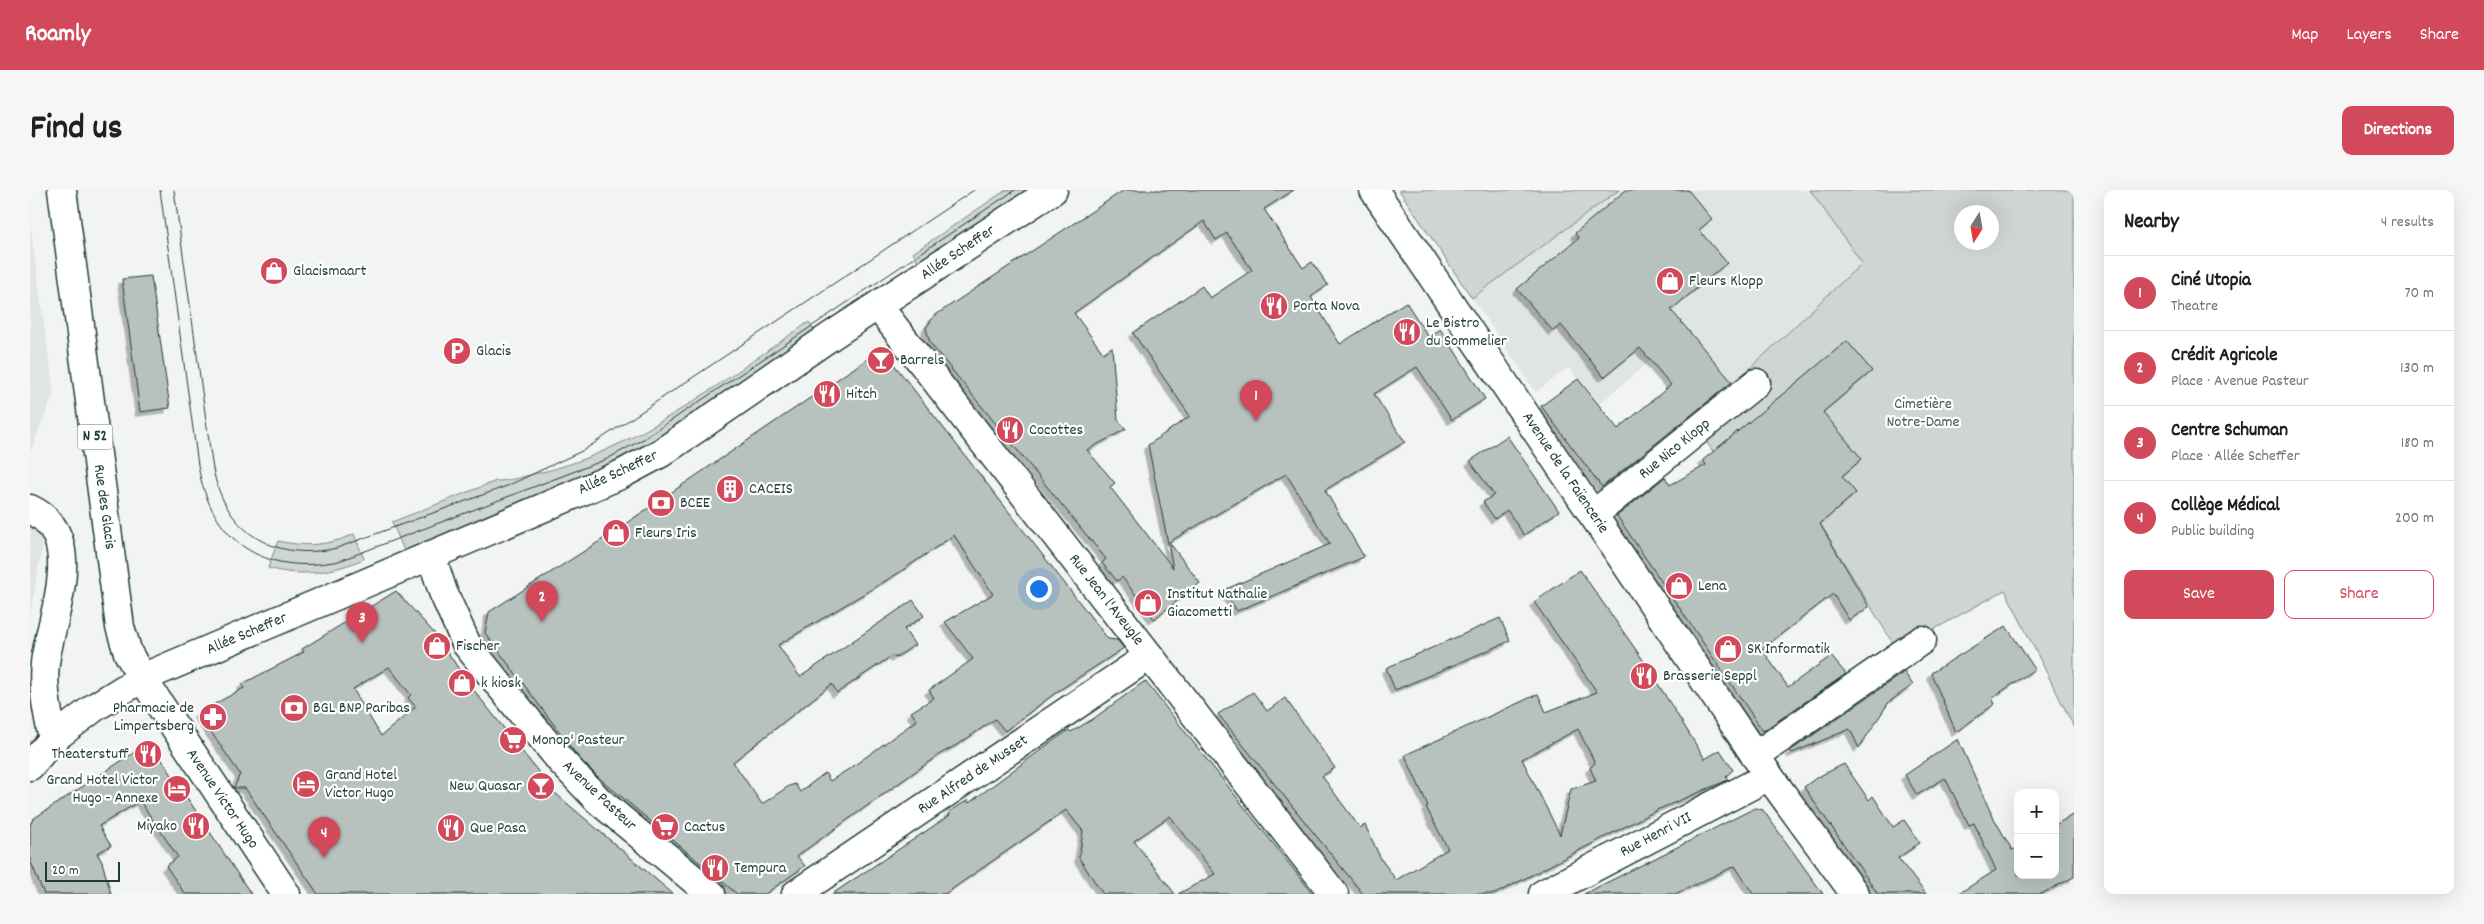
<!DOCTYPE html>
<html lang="en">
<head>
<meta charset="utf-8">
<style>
  :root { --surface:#fff; --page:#f6f6f6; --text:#202124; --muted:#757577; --line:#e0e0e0; --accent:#d1495b }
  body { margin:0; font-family:Dekko,sans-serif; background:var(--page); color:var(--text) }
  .controls { position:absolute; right:15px; bottom:15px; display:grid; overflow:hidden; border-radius:10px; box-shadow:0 5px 20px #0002 }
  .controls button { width:45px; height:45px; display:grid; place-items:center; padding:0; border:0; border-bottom:1px solid var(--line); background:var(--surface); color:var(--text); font:25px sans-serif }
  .compass { position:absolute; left:1924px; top:15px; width:45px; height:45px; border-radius:50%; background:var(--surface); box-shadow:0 5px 20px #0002; rotate:191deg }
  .scale { position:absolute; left:15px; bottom:12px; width:75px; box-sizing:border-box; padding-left:5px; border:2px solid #1f3d34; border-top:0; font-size:14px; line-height:18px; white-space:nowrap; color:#1f3d34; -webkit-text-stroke:4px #fff; paint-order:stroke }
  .you { position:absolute; left:1008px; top:398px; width:18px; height:18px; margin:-12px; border:4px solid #fff; border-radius:50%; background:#1a73e8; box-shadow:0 0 0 8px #1a73e833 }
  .badge { display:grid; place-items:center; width:32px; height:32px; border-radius:50%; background:var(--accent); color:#fff; font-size:16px; font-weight:700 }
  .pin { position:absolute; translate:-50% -41px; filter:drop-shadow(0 1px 2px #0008) }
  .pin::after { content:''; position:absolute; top:26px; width:18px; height:15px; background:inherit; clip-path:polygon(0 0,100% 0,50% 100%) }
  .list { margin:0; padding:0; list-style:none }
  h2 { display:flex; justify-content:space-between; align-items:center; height:65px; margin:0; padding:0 20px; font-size:21px }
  h2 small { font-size:16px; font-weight:400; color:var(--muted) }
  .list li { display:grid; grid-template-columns:32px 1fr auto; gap:15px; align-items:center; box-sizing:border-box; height:75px; padding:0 20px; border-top:1px solid var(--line) }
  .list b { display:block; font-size:19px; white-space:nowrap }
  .list p { margin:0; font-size:16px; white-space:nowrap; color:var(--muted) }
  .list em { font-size:16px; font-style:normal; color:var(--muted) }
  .actions { display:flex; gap:10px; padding:15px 20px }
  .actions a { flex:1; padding:11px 0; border:1px solid var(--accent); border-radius:10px; text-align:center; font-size:18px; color:var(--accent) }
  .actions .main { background:var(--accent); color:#fff }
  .map { position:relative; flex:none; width:2044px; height:704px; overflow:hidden; border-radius:10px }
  header { display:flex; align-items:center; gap:30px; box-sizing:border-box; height:70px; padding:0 25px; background:var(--accent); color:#fff }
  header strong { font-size:24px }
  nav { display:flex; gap:28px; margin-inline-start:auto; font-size:18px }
  .intro { display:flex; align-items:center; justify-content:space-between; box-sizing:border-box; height:120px; padding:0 30px }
  h1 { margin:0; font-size:35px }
  .button { padding:12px 22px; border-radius:10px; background:var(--accent); color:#fff; font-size:18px; font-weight:700 }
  main { display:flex; gap:30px; padding:0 30px }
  aside { flex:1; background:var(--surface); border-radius:10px; box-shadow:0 5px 20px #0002 }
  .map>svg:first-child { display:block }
  .built { fill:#e0e4e3 }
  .green { fill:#ced5d3; stroke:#768984; fill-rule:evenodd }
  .building { fill:#b7c1bd; stroke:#1f3d34; fill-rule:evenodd; filter:url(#shadow) }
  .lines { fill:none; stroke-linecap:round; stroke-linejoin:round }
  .minor-casing { stroke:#1f3d34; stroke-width:31 }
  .major-casing { stroke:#1f3d34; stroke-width:31 }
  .minor { stroke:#fff; stroke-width:28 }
  .major { stroke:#fff; stroke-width:28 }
  .tram { stroke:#1f3d34; stroke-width:1 }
  .labels { text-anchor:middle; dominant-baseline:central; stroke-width:4.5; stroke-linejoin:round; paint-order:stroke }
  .shield { fill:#fff; stroke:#627771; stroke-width:1 }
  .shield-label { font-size:15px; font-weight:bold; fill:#1f3d34 }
  .street-label { font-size:16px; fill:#1f3d34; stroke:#fff }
  .poi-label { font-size:16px; fill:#1f3d34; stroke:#fff; text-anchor:start }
  .park-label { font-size:16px; fill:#425b54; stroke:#fff }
</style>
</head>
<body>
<header>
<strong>Roamly</strong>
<nav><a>Map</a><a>Layers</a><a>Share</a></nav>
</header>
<div class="intro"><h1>Find us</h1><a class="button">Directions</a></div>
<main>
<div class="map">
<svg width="2044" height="704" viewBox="0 0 2044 704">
  <defs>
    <filter id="shadow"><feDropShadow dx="-4.5" dy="4.5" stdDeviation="0" flood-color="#0004"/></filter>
  </defs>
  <rect width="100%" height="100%" fill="#f2f3f3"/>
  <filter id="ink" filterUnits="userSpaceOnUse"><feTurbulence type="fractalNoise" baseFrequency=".02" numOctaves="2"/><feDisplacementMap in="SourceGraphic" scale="10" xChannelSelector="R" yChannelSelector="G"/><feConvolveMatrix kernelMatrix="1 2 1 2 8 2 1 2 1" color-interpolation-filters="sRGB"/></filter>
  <g filter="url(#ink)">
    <!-- built -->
    <g class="built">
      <polygon points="1589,0 1780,0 1832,73 1703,193 1658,139 1570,213 1538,178 1506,202 1442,108"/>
      <polygon points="0,35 24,203 0,262"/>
      <polygon points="0,337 4,339 9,346 14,347 0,426"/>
    </g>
    <!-- green -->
    <g class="green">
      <polygon points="976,0 999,0 890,74 883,63"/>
      <polygon points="1369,0 1589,0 1442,108"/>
      <path d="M1780,0H2044V537L1975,400L1867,460L1791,335L1752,364L1676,251L1734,202L1717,181L1832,73ZM1932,22H1962V52H1932Z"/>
      <path d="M779,132L785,142L609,260L375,363L362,332L466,291C479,291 491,287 504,284C604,263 694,189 779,132Z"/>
      <path d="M324,344L334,369C302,382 273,388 238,378L248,351C275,357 298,356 324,344Z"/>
    </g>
    <!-- building -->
    <g class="building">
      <path d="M1094,0H1264L1234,19L1273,78L1282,72L1298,95L1281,107L1310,154L1376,112L1398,146L1410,139L1421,155L1455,209L1422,230L1387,177L1344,204L1375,252L1295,300L1334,367L1207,421L1194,400L1300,354L1256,284L1139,352L1170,393L1124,429L1092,387L1087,391L1072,373L1076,369L900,153L896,138L904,126ZM1174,31L1186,50L1197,43L1222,80L1180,108L1172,96L1103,143L1160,226L1118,255L1143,378L1080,297L1085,293L1057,260L1096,239L1088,230L1082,157L1073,163L1044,123Z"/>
      <polygon points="1596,0 1658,0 1682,29 1669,40 1697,73 1641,120 1702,192 1572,297 1511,216 1548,189 1588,239 1641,195 1610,158 1574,187 1531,135 1523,141 1487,99 1549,48 1545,43"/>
      <polygon points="121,86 140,218 110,222 92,89"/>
      <polygon points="1817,151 1842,181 1793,222 1832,269 1812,286 1826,303 1790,334 1839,417 1819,430 1803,404 1732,459 1758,497 1801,466 1816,484 1733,541 1587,326 1635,287 1640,295 1676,275 1673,270"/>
      <path d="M852,159L1064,431L1078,449L1087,450L1094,458L1028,501L975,541L965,529L932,552L910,564L767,666L775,676L735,704H707L568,587L549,568L455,443L459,422L570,351ZM924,345L963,404L915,432L943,469L899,500L904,508L881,522L887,530L822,577L800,591L795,583L770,602L765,594L759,596L732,614L703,572L802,494L807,503L863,465L865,468L885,455L874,439L894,426L883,410L770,487L748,455L867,384Z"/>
      <polygon points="1477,246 1529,321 1494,345 1477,320 1465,329 1453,312 1464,305 1440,271"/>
      <path d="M1550,380L1613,470L1675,569L1690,560L1703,580L1696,586L1698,590L1627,620L1465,704H1333L1188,524L1223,502L1237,521L1255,508L1305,578L1292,586L1330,638L1335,635L1351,669L1366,690L1418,659L1396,617L1398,616L1375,565L1508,504L1516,522L1567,502L1504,412ZM1548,539L1565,573L1560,578L1566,591L1541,599L1530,645L1492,569Z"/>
      <path d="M366,401L406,445L439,494L525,603L643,704H288L215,598H204L210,584L168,523L214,498L212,494L274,462L272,459ZM359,477L381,505L378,508L386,517L351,546L323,499Z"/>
      <polygon points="1470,428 1480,451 1365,500 1356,478"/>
      <polygon points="1976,436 2005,479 1962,508 1965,514 1926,542 1901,483"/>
      <polygon points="1874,482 1883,495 1859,512 1829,558 1820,539 1762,563 1760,561"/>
      <polygon points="1115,491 1283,704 1148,704 1185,684 1140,626 1104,651 1145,704 1073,704 1049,668 1053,641 1036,620 915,704 802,704 920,625 919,622 938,610 939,613 1020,553 1039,540 1041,542 1063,529"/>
      <polygon points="1928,549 1961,623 1982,660 1988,657 1988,685 2025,685 2025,635 2044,624 2044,687 2011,704 1928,704 1966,680 1944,633 1939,635 1915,588 1887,605 1875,585"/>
      <polygon points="122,555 221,704 155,704 136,676 148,667 110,611 69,636 81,656 67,663 72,672 81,704 14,704 0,670 0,635 3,629 114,556"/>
      <polygon points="1814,574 1839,610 1843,606 1863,637 1874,630 1890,653 1868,668 1896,704 1848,704 1774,597 1786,588"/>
      <polygon points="1725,618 1733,620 1793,704 1723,704 1705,676 1645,704 1554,704"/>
    </g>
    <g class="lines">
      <defs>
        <g id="minor">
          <polyline points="848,116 1304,704"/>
          <path d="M0,319C58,346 21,425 15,473C12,498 18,524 23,549"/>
          <polyline points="1563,325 1726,193"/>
          <polyline points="401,365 413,402 437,455 530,570 569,611 681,704"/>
          <polyline points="1725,566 1892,450"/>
          <polyline points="256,704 112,488 590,285 631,263 801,146 1023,0"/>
          <polyline points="766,704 1119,466"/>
          <polyline points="1513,704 1739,586"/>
        </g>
        <g id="major">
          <polyline points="1344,0 1739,586 1825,704"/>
          <polyline points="0,576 23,549 65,517 112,488 98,463 90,437 32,0"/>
        </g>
      </defs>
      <!-- minor casing -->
      <use href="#minor" class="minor-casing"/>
      <!-- major casing -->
      <use href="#major" class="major-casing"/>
      <!-- minor -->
      <use href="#minor" class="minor"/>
      <!-- major -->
      <use href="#major" class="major"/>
      <!-- tram -->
      <g class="tram">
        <path d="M130,0L168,275C181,352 233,386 309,371L577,269L615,248L985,0"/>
        <path d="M144,0L182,273C192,339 241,373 307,358L477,296L554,260L944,0"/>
      </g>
    </g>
  </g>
  <!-- icons -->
  <defs>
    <symbol id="shop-disc" viewBox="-11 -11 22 22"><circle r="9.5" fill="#d1495b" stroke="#fff"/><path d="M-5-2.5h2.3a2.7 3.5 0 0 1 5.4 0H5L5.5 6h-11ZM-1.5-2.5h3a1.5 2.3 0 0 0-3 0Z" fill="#fff"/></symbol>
    <symbol id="restaurant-disc" viewBox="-11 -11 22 22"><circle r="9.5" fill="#d1495b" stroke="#fff"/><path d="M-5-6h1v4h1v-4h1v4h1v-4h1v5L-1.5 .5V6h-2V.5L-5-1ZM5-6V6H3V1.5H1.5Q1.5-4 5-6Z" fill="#fff"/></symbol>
    <symbol id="parking-disc" viewBox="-11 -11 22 22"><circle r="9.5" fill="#d1495b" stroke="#fff"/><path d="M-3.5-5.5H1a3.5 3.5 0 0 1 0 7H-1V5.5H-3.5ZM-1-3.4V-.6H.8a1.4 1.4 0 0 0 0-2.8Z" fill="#fff"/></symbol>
    <symbol id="bar-disc" viewBox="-11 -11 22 22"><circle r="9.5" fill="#d1495b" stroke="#fff"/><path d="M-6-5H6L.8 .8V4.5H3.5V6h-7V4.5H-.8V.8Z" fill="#fff"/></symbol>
    <symbol id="building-disc" viewBox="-11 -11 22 22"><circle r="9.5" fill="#d1495b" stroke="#fff"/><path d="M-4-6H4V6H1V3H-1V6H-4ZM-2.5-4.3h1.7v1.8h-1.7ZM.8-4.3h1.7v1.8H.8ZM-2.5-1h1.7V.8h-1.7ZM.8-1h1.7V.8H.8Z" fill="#fff"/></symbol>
    <symbol id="bank-disc" viewBox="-11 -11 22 22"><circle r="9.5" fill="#d1495b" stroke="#fff"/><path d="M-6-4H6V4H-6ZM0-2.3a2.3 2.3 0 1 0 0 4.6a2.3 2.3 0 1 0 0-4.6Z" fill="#fff"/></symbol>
    <symbol id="pharmacy-disc" viewBox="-11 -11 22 22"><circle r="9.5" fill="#d1495b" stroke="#fff"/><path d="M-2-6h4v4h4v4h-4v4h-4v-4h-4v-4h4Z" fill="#fff"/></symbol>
    <symbol id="supermarket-disc" viewBox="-11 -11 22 22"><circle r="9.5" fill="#d1495b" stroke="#fff"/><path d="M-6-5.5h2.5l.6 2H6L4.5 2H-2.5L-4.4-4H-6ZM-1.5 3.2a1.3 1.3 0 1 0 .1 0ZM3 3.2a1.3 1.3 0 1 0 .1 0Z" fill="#fff"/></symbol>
    <symbol id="hotel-disc" viewBox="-11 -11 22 22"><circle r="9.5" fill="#d1495b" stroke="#fff"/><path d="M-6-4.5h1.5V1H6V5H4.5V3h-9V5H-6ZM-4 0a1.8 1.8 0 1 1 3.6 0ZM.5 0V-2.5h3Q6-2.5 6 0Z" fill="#fff"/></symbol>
  </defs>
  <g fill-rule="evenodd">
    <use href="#shop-disc" x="228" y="65" width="32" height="32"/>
    <use href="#shop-disc" x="1624" y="75" width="32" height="32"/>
    <use href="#restaurant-disc" x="1228" y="100" width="32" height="32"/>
    <use href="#restaurant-disc" x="1361" y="126" width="32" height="32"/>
    <use href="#parking-disc" x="411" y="145" width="32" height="32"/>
    <use href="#bar-disc" x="835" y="154" width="32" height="32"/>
    <use href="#restaurant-disc" x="781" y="188" width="32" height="32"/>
    <use href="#restaurant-disc" x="964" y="224" width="32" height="32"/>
    <use href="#building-disc" x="684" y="283" width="32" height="32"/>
    <use href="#bank-disc" x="615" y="297" width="32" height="32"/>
    <use href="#shop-disc" x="570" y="327" width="32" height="32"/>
    <use href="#shop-disc" x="1633" y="380" width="32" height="32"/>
    <use href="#shop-disc" x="1102" y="397" width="32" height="32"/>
    <use href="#shop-disc" x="391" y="440" width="32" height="32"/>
    <use href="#shop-disc" x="1682" y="443" width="32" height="32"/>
    <use href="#restaurant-disc" x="1598" y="470" width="32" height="32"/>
    <use href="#shop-disc" x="416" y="477" width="32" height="32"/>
    <use href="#bank-disc" x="248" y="502" width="32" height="32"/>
    <use href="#pharmacy-disc" x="167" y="511" width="32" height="32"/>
    <use href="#supermarket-disc" x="467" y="534" width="32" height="32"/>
    <use href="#restaurant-disc" x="102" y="548" width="32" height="32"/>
    <use href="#hotel-disc" x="260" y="578" width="32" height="32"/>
    <use href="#bar-disc" x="495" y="580" width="32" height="32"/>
    <use href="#hotel-disc" x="131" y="583" width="32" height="32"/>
    <use href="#restaurant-disc" x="150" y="620" width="32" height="32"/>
    <use href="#supermarket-disc" x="619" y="621" width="32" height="32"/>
    <use href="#restaurant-disc" x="405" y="622" width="32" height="32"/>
    <use href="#restaurant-disc" x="669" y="662" width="32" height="32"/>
  </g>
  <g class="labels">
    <!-- shield labels -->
    <rect class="shield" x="47.5" y="234.5" width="35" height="25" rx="4"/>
    <g class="shield-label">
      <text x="65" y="247">N 52</text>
    </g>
    <!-- street labels -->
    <g class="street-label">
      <text transform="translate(928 63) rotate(-34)">Allée Scheffer</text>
      <text transform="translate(1645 259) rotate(-39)">Rue Nico Klopp</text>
      <text transform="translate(588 283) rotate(-25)">Allée Scheffer</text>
      <text transform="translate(1535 283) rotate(56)">Avenue de la Faïencerie</text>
      <text transform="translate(74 317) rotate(82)">Rue des Glacis</text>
      <text transform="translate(1076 410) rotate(52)">Rue Jean l'Aveugle</text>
      <text transform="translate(217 444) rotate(-23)">Allée Scheffer</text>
      <text transform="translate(943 585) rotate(-34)">Rue Alfred de Musset</text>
      <text transform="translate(569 606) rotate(43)">Avenue Pasteur</text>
      <text transform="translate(192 609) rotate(56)">Avenue Victor Hugo</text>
      <text transform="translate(1626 645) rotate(-28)">Rue Henri VII</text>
    </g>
    <!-- poi labels -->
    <g class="poi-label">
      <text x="263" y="81">Glacismaart</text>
      <text x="1659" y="91">Fleurs Klopp</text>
      <text x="1263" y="116">Porta Nova</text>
      <text x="1396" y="133">Le Bistro<tspan x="1396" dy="18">du Sommelier</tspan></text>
      <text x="446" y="161">Glacis</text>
      <text x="870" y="170">Barrels</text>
      <text x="816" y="204">Hitch</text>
      <text x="999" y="240">Cocottes</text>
      <text x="719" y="299">CACEIS</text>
      <text x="650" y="313">BCEE</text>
      <text x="605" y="343">Fleurs Iris</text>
      <text x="1668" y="396">Lena</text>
      <text x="1137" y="404">Institut Nathalie<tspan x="1137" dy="18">Giacometti</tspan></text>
      <text x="426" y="456">Fischer</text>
      <text x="1717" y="459">SK Informatik</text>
      <text x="1633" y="486">Brasserie Seppl</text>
      <text x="451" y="493">k kiosk</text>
      <text x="164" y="518" text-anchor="end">Pharmacie de<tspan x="164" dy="18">Limpertsberg</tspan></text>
      <text x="283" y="518">BGL BNP Paribas</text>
      <text x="502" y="550">Monop' Pasteur</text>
      <text x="99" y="564" text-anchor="end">Theaterstuff</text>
      <text x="295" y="585">Grand Hotel<tspan x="295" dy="18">Victor Hugo</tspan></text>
      <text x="128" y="590" text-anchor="end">Grand Hotel Victor<tspan x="128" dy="18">Hugo - Annexe</tspan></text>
      <text x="492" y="596" text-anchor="end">New Quasar</text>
      <text x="147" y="636" text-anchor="end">Miyako</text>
      <text x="654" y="637">Cactus</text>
      <text x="440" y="638">Que Pasa</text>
      <text x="704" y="678">Tempura</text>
    </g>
    <!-- park labels -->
    <g class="park-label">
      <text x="1893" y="214">Cimetière<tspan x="1893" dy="18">Notre-Dame</tspan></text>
    </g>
  </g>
</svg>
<div class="controls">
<button>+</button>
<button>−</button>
</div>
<svg class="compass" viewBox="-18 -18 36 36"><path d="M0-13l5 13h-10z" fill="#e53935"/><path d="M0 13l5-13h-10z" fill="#757577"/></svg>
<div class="scale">20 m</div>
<div class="you"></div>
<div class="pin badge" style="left:1226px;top:231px">1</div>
<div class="pin badge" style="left:512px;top:432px">2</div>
<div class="pin badge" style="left:332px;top:453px">3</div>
<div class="pin badge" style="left:294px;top:668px">4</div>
</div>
<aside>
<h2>Nearby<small>4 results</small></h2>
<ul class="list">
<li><span class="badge">1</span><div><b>Ciné Utopia</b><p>Theatre</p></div><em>70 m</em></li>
<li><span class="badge">2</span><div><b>Crédit Agricole</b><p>Place · Avenue Pasteur</p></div><em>130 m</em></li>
<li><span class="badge">3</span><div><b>Centre Schuman</b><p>Place · Allée Scheffer</p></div><em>180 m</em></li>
<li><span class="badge">4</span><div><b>Collège Médical</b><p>Public building</p></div><em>200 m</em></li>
</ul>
<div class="actions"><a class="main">Save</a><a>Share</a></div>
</aside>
</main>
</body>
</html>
